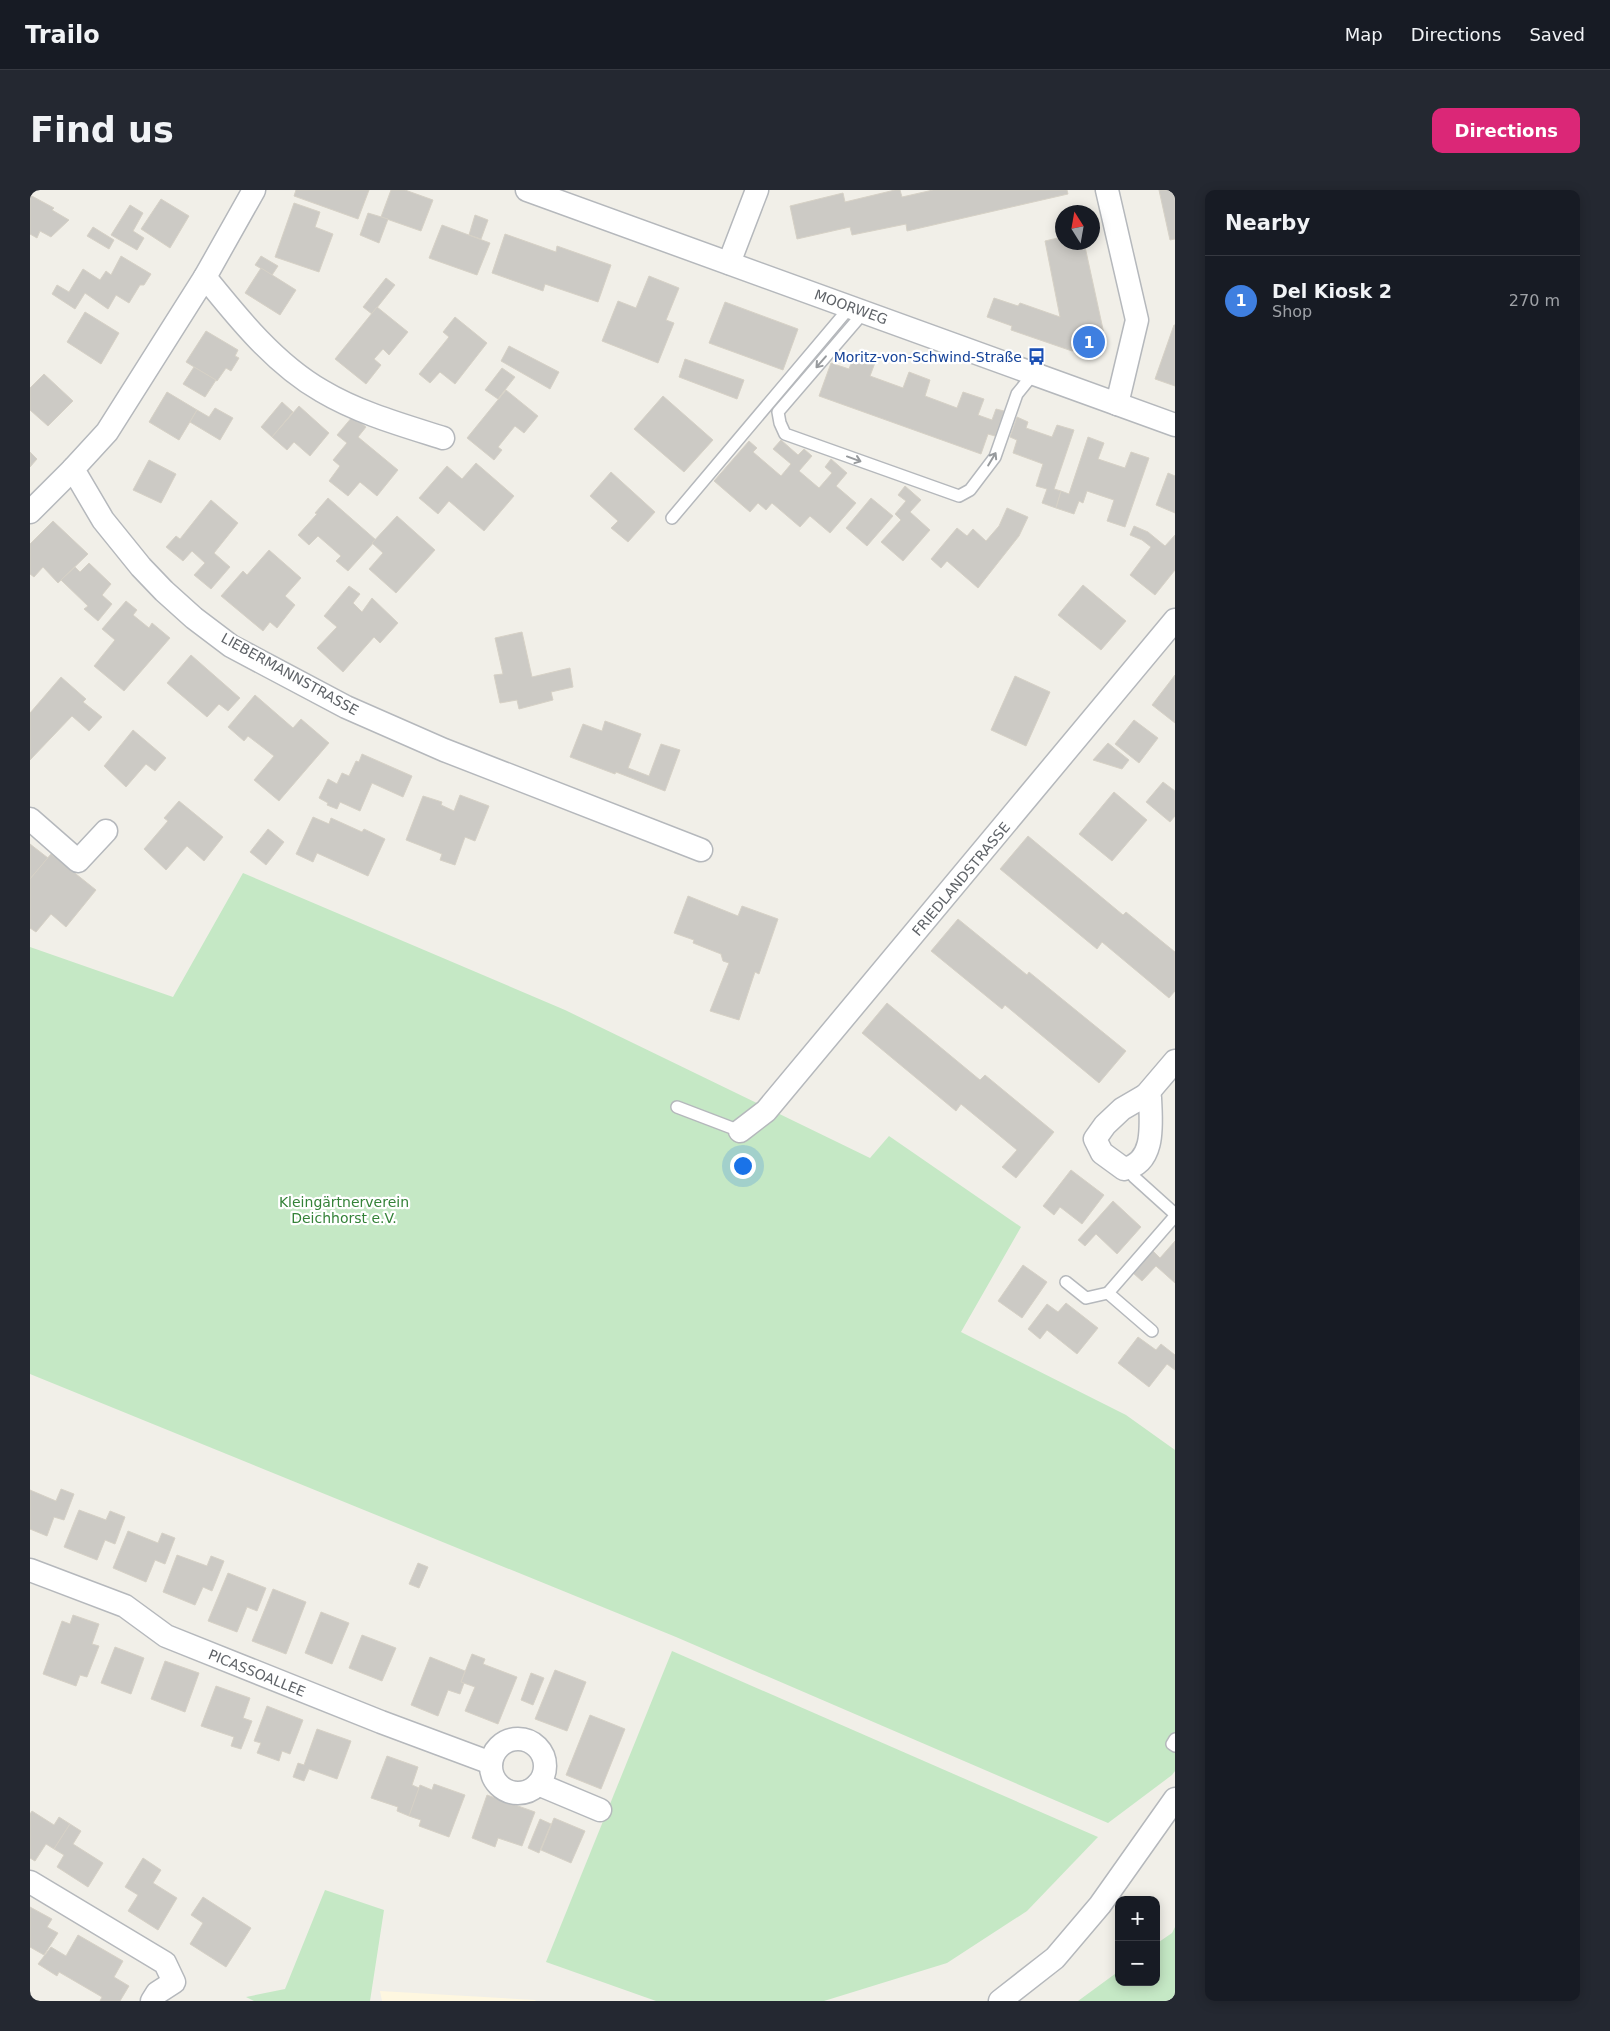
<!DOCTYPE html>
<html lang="en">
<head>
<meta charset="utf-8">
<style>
  :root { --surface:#171b24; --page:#242831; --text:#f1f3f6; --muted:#9ea1a6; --line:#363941; --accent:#db2777 }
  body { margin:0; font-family:"DejaVu Sans",sans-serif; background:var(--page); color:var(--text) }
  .controls { position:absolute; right:15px; bottom:15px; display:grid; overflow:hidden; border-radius:10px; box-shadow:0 2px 12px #0003 }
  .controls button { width:45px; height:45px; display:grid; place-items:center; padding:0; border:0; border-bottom:1px solid var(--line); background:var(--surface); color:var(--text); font:25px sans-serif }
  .compass { position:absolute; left:1025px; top:15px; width:45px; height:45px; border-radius:50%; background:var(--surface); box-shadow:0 2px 12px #0003; rotate:349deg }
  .you { position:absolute; left:712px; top:975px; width:18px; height:18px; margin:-12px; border:4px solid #fff; border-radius:50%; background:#1a73e8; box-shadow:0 0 0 8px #1a73e833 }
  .badge { display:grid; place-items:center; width:32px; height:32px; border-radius:50%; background:var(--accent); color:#fff; font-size:16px; font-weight:700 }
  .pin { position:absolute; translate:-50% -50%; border:2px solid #fff; box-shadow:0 1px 5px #0006 }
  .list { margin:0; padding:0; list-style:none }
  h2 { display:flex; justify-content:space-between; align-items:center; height:65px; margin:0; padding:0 20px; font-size:21px }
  h2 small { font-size:16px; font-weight:400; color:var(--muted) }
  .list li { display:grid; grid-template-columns:32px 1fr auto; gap:15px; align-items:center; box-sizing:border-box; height:90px; padding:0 20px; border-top:1px solid var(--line) }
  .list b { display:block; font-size:19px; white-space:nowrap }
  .list p { margin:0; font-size:16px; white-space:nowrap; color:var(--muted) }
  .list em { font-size:16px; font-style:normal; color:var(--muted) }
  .map { position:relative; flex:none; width:1145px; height:1811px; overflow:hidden; border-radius:10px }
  header { display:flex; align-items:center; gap:30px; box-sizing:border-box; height:70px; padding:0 25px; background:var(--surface); border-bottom:1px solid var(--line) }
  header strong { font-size:24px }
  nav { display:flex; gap:28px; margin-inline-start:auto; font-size:18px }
  .intro { display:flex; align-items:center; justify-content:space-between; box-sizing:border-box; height:120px; padding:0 30px }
  h1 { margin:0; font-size:35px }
  .button { padding:12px 22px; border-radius:10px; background:var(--accent); color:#fff; font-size:18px; font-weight:700 }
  main { display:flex; gap:30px; padding:0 30px }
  aside { flex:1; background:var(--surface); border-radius:10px; box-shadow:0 2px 12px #0003 }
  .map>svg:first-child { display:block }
  .commercial { fill:#fef7e0 }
  .green { fill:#c5e8c5 }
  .building { fill:#cccac5; stroke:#d6d1c6 }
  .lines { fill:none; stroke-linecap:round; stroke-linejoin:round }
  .service-casing { stroke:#b5b8bc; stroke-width:14 }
  .minor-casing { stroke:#b5b8bc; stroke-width:25 }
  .service { stroke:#fff; stroke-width:11 }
  .minor { stroke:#fff; stroke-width:22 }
  .oneway { stroke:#979a9d }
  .labels { text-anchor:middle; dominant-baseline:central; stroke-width:4.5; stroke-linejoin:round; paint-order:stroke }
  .street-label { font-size:14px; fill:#5f6368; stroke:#fff }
  .transit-label { font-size:14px; fill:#164399; stroke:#fff; text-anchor:end }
  .park-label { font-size:14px; fill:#348238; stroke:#fff }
</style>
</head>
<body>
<header>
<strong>Trailo</strong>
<nav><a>Map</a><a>Directions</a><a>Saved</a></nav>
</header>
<div class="intro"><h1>Find us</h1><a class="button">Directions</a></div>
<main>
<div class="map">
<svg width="1145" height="1811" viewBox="0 0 1145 1811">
  <rect width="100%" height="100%" fill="#f1efe8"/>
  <!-- commercial -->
  <polygon class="commercial" points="350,1801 505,1810 506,1811 352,1811"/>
  <!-- green -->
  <g class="green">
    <polygon points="213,683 535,820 840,968 859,946 991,1037 931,1142 1096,1225 1145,1260 1145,1581 1142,1585 1078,1633 646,1447 0,1184 0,757 143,807"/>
    <polygon points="642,1461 1068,1647 997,1721 917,1773 794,1811 626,1811 516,1772"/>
    <polygon points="295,1700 354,1720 340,1811 224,1811 216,1807 255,1799"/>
    <polygon points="1145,1737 1145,1811 1048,1811 1089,1781 1089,1792 1126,1792 1126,1754 1142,1743"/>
  </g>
  <!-- building -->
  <g class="building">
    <polygon points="266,0 339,0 328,29 264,6"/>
    <polygon points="361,0 375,0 403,10 391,41 351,27"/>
    <polygon points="865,0 870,0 872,7 903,0 1037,0 1038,4 877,41 876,34 822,45 820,37 767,49 760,16 813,3 815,12"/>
    <polygon points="1129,0 1145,0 1145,49 1140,50"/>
    <polygon points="0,5 24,18 22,20 39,30 21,47 10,41 7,48 0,44"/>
    <polygon points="131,9 159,26 140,58 111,39"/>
    <polygon points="264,13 290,22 285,37 303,44 289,82 245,67"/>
    <polygon points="100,15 113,23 103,41 114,48 107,60 81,45"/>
    <polygon points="338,23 358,29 349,53 330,45"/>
    <polygon points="445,25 458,30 451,49 439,45"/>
    <polygon points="412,35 460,53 447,85 399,68"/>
    <polygon points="63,37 84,50 79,59 57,46"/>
    <polygon points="475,44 526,62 527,56 581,75 568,112 515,94 513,101 462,83"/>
    <polygon points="1032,47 1032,52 1054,52 1076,153 1042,161 981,140 982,136 957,127 964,108 988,116 990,113 1030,127 1015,51"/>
    <polygon points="91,66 121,84 114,95 110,95 99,113 86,105 78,119 55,103 45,119 22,104 27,95 39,102 53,79 70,90 76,81 81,85"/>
    <polygon points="231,66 248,76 242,85 225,75"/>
    <polygon points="231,78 266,100 250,125 215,103"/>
    <polygon points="619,86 649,98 636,130 644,133 628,173 572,151 588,111 606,118"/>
    <polygon points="356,88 365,95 342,124 333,117"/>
    <polygon points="695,112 768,139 753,180 679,153"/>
    <polygon points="347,117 378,142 359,165 353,159 344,169 351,175 336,194 305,169"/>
    <polygon points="55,122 89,143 71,174 37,152"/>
    <polygon points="425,127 457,153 425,194 410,182 400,193 389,184 419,147 413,142"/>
    <polygon points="1144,135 1145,135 1145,196 1125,189"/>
    <polygon points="176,141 208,160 205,166 209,168 201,181 196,178 187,191 156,172"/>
    <polygon points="479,156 529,182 520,199 471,171"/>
    <polygon points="825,163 846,170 840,186 873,198 879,182 900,190 895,206 927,218 933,202 954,209 948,225 962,230 966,219 974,221 965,246 958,244 951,264 789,206 801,173 819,179"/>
    <polygon points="655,169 714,190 707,209 649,187"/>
    <polygon points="164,177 186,190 175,207 153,194"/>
    <polygon points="472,178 485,187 468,209 455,200"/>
    <polygon points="14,184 43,211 18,236 0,220 0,198"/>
    <polygon points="476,200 508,226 494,243 485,236 468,257 472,260 464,270 437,248"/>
    <polygon points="137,202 167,220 149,250 119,232"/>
    <polygon points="633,206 683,250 654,282 604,239"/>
    <polygon points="252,212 263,222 242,247 231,237"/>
    <polygon points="269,216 299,243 280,266 264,252 257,260 242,247"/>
    <polygon points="185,218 203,228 190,250 160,232 167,220 179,227"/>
    <polygon points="323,226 336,237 328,247 368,280 347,306 330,292 318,306 299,291 310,276 303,270 317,253 307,245"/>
    <polygon points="987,227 998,232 996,238 1022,247 1027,235 1044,240 1024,299 1031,301 1026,318 1012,313 1017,299 1006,296 1013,274 983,263 987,250 980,247"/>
    <polygon points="1058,247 1074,253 1068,269 1095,278 1101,262 1119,268 1095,337 1077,331 1084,310 1057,301 1053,313 1049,311 1044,324 1026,318 1031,301 1039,304"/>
    <polygon points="751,250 768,265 774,259 782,266 769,281 789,298 802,283 795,277 801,269 817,283 806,296 826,313 800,343 780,326 770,337 742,313 736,320 728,313 720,322 684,291 719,251 727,258 723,262 751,286 761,274 743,259"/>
    <polygon points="0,262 7,269 0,277"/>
    <polygon points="119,270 146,284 131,313 103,300"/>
    <polygon points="446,273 484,306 454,341 419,311 408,324 389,308 417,276 432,289"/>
    <polygon points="581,282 625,322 598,352 581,338 588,331 560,306"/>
    <polygon points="1138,283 1145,286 1145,323 1126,315"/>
    <polygon points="875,296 891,310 880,322 900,340 873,371 851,352 871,330 865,324 876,311 868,305"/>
    <polygon points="298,308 346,350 318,381 306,371 311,366 288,346 279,355 268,345 287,324 285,323"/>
    <polygon points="841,308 863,326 837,356 816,338"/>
    <polygon points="181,310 208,333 184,363 200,377 181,399 164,385 175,373 162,361 153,371 136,357 146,346 150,349"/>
    <polygon points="977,318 998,327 989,346 948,398 917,371 911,378 901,369 927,338 937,346 943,339 956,351 969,336"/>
    <polygon points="367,326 405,360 366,403 339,379 353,363 342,353"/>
    <polygon points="23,331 58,364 28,393 13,377 4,387 0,384 0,354"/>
    <polygon points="1104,336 1118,342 1135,356 1145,345 1145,380 1125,405 1100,385 1121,357 1112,350 1100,345"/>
    <polygon points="239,360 271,388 255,406 265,415 247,438 240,432 233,441 191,406 213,381 217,385"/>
    <polygon points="59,373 81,394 72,405 82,414 68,431 54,419 58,416 31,390 45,377 50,382"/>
    <polygon points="1053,395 1096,431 1071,460 1028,425"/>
    <polygon points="319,396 330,404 323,413 332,422 342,408 368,433 350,453 344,447 313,482 287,458 307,437 294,426"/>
    <polygon points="96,411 107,420 103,425 119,438 122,433 140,448 94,501 64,476 85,450 72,439"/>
    <polygon points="492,442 502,487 540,478 543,497 521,502 523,510 489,519 487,510 470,513 464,485 473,484 465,448"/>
    <polygon points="161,465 210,508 198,521 189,514 177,527 137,493"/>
    <polygon points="1145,485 1145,533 1122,515"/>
    <polygon points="985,486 1020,502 996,556 961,540"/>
    <polygon points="31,487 56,509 53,512 72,527 59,541 42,526 0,570 0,523"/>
    <polygon points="225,505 263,538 271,529 299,553 249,611 224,590 244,566 218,546 214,551 198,537"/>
    <polygon points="1104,530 1128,548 1109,573 1085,554"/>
    <polygon points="575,531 611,544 598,578 619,586 631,554 650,560 635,601 586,582 585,584 540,567 553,534 572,541"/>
    <polygon points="103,540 136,568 125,581 116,574 96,597 74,576"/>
    <polygon points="1078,553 1099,570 1092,579 1063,570"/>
    <polygon points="332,564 382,586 373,607 342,593 330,621 310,612 307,619 297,615 298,613 289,608 298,589 307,594 312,583 319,586 326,571 329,572"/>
    <polygon points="1133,592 1145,601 1145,626 1140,632 1116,612"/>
    <polygon points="1084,602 1117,630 1082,671 1049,644"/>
    <polygon points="430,605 459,616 445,651 435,647 425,675 410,670 412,664 376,650 393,606 412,612 411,615 424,621"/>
    <polygon points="149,611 193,647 174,671 157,656 136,680 114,659 138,631 134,628"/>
    <polygon points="283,627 299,634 301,628 332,642 334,639 355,649 338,686 287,663 283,672 266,664"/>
    <polygon points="238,639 254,652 236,675 220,662"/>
    <polygon points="998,646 1093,725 1096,722 1145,762 1145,801 1139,808 1072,752 1067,759 970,679"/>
    <polygon points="0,654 18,668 0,689"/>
    <polygon points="21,664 66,700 36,737 21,724 6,742 0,738 0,689"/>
    <polygon points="658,706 708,726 712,716 748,729 729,784 725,782 709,830 680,821 699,773 693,771 691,764 663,753 664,750 644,743"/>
    <polygon points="928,729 997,785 999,782 1096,861 1069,893 975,815 972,819 901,761"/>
    <polygon points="857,813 950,890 955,885 1024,942 986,988 972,977 987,960 931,914 926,921 832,843"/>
    <polygon points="1041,980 1074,1005 1052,1034 1030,1017 1024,1025 1013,1016"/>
    <polygon points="1083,1011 1111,1037 1087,1064 1066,1044 1055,1056 1048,1050"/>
    <polygon points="1145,1051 1145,1093 1126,1076 1112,1091 1103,1083 1123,1061 1130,1068"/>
    <polygon points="993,1075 1017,1092 992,1128 968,1111"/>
    <polygon points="1036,1113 1068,1138 1047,1164 1017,1140 1010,1149 998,1139 1017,1114 1028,1122"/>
    <polygon points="1108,1147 1126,1160 1131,1154 1145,1165 1145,1180 1137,1174 1119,1197 1088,1173"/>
    <polygon points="31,1299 44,1304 34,1330 24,1327 17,1346 0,1339 0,1300 26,1311"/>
    <polygon points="49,1320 76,1330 80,1321 95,1327 85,1354 75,1350 67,1370 34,1357"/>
    <polygon points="98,1341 128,1353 132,1343 145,1348 135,1374 125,1370 116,1392 83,1378"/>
    <polygon points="147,1365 177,1376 181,1366 194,1371 182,1401 173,1397 165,1415 133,1402"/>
    <polygon points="388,1373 398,1377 389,1398 379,1394"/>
    <polygon points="198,1383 236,1398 227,1421 217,1417 207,1442 178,1431"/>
    <polygon points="243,1399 276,1412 256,1464 222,1451"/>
    <polygon points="291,1422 319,1433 302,1474 275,1463"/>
    <polygon points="43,1425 69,1434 62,1454 69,1456 57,1487 50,1485 46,1496 13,1484 32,1431 40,1434"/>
    <polygon points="332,1445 366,1458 352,1491 319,1478"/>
    <polygon points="85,1457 114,1468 101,1504 71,1493"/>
    <polygon points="442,1464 455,1469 453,1474 487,1487 468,1534 435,1521 445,1497 431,1492"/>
    <polygon points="400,1467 435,1481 431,1492 434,1493 430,1504 418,1500 408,1526 381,1515"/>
    <polygon points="135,1471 169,1483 155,1522 121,1509"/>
    <polygon points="525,1480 556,1492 537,1541 505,1529"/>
    <polygon points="501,1483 514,1488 503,1515 491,1510"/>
    <polygon points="186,1496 220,1508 213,1528 222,1531 211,1559 201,1556 204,1547 171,1536"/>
    <polygon points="237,1516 273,1530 260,1564 252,1561 249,1571 227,1563 231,1553 224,1551"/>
    <polygon points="560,1525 595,1539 571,1599 536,1585"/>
    <polygon points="287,1539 321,1551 307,1589 279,1579 274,1591 263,1587 268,1573 274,1575"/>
    <polygon points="357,1566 388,1577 382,1595 389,1598 379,1626 367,1621 368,1617 341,1608"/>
    <polygon points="404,1594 435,1605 419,1647 389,1636 391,1630 379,1626 390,1595 402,1600"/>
    <polygon points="457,1605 505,1622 492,1656 468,1648 465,1657 442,1648"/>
    <polygon points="2,1621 24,1635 29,1627 40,1634 24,1659 16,1654 5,1671 0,1668 0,1624"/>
    <polygon points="524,1628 555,1641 541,1673 511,1660"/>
    <polygon points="510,1629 521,1634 509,1663 498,1658"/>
    <polygon points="40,1634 51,1641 43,1654 73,1673 58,1697 27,1677 34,1665 24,1659"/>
    <polygon points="113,1668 131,1680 123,1693 147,1708 128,1740 98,1721 108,1705 95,1697"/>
    <polygon points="173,1707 221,1738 196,1777 160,1754 173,1733 161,1725"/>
    <polygon points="0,1717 22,1729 17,1737 28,1743 14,1765 0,1757"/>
    <polygon points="48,1745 93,1771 84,1787 99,1796 90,1811 70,1811 72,1807 29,1782 27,1786 8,1774 21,1757 36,1766"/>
  </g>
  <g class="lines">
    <defs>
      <g id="service">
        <polyline points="834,122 748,222 750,233 755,244 929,306 940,300 965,267 987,204 1004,183"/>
        <polyline points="642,328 820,117"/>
        <polyline points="647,917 710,941"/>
        <polyline points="1101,978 1104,987 1145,1024"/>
        <polyline points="1036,1092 1056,1108 1078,1103"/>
        <polyline points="1122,1141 1078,1103 1145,1026"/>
        <polyline points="1145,1549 1142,1554 1145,1556"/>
      </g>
      <g id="minor">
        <polyline points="224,0 175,87 77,242 43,279 73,330 111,377 134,401 164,428 201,456 316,517 414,560 671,660"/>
        <polyline points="497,0 1145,235"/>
        <polyline points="1077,0 1107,130 1087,214"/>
        <polyline points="699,73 727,0"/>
        <path d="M175,87C208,128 245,174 292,201C329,223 372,235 413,248"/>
        <polyline points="0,322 43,279"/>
        <polyline points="0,629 48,671 76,641"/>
        <path d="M1116,905L1120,908C1121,933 1126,973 1094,979L1072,963L1065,949L1075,935L1092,919Z"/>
        <polyline points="1116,905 1145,871"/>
        <polyline points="710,941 736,921 1145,430"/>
        <polyline points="0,1380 95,1416 136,1446 351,1532 461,1573"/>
        <circle cx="488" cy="1576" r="27"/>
        <polyline points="508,1594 570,1620"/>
        <polyline points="0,1692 135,1773 144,1792 127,1803 122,1811"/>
        <polyline points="970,1811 1025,1768 1070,1715 1145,1609"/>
      </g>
    </defs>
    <!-- service casing -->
    <use href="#service" class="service-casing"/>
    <!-- minor casing -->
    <use href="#minor" class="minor-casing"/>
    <!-- service -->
    <use href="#service" class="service"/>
    <!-- minor -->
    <use href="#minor" class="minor"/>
  </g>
  <!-- one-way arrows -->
  <defs><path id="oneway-shaft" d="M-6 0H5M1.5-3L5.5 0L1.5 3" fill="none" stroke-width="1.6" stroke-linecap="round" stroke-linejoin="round" transform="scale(1.25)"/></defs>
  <g class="oneway">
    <use href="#oneway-shaft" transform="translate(791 172) rotate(131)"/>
    <use href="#oneway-shaft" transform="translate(824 269) rotate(20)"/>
    <use href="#oneway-shaft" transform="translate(962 269) rotate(-59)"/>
  </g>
  <!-- icons -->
  <defs>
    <symbol id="bus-bare" viewBox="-9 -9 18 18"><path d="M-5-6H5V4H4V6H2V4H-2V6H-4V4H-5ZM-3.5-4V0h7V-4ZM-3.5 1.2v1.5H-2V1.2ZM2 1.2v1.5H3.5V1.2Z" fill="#1a4fb4" stroke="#fff" stroke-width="2.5" paint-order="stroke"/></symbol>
  </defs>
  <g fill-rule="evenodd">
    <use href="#bus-bare" x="994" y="154" width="25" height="25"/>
  </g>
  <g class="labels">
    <!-- street labels -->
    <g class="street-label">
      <text transform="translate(821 117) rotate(20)">MOORWEG</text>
      <text transform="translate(260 484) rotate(29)">LIEBERMANNSTRASSE</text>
      <text transform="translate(931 689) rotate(-50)">FRIEDLANDSTRASSE</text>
      <text transform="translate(227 1483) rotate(22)">PICASSOALLEE</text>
    </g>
    <!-- transit labels -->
    <g class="transit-label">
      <text x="992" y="167">Moritz-von-Schwind-Straße</text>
    </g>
    <!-- park labels -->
    <g class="park-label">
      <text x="314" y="1012">Kleingärtnerverein<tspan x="314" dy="16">Deichhorst e.V.</tspan></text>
    </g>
  </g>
</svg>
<div class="controls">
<button>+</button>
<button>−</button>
</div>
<svg class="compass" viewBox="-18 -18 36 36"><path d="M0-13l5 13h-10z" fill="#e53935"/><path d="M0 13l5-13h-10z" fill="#9ea1a6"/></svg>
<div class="you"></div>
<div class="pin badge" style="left:1059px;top:152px;background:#3f7fe0">1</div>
</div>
<aside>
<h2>Nearby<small></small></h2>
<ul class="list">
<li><span class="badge" style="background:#3f7fe0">1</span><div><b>Del Kiosk 2</b><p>Shop</p></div><em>270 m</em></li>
</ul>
</aside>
</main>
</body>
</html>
